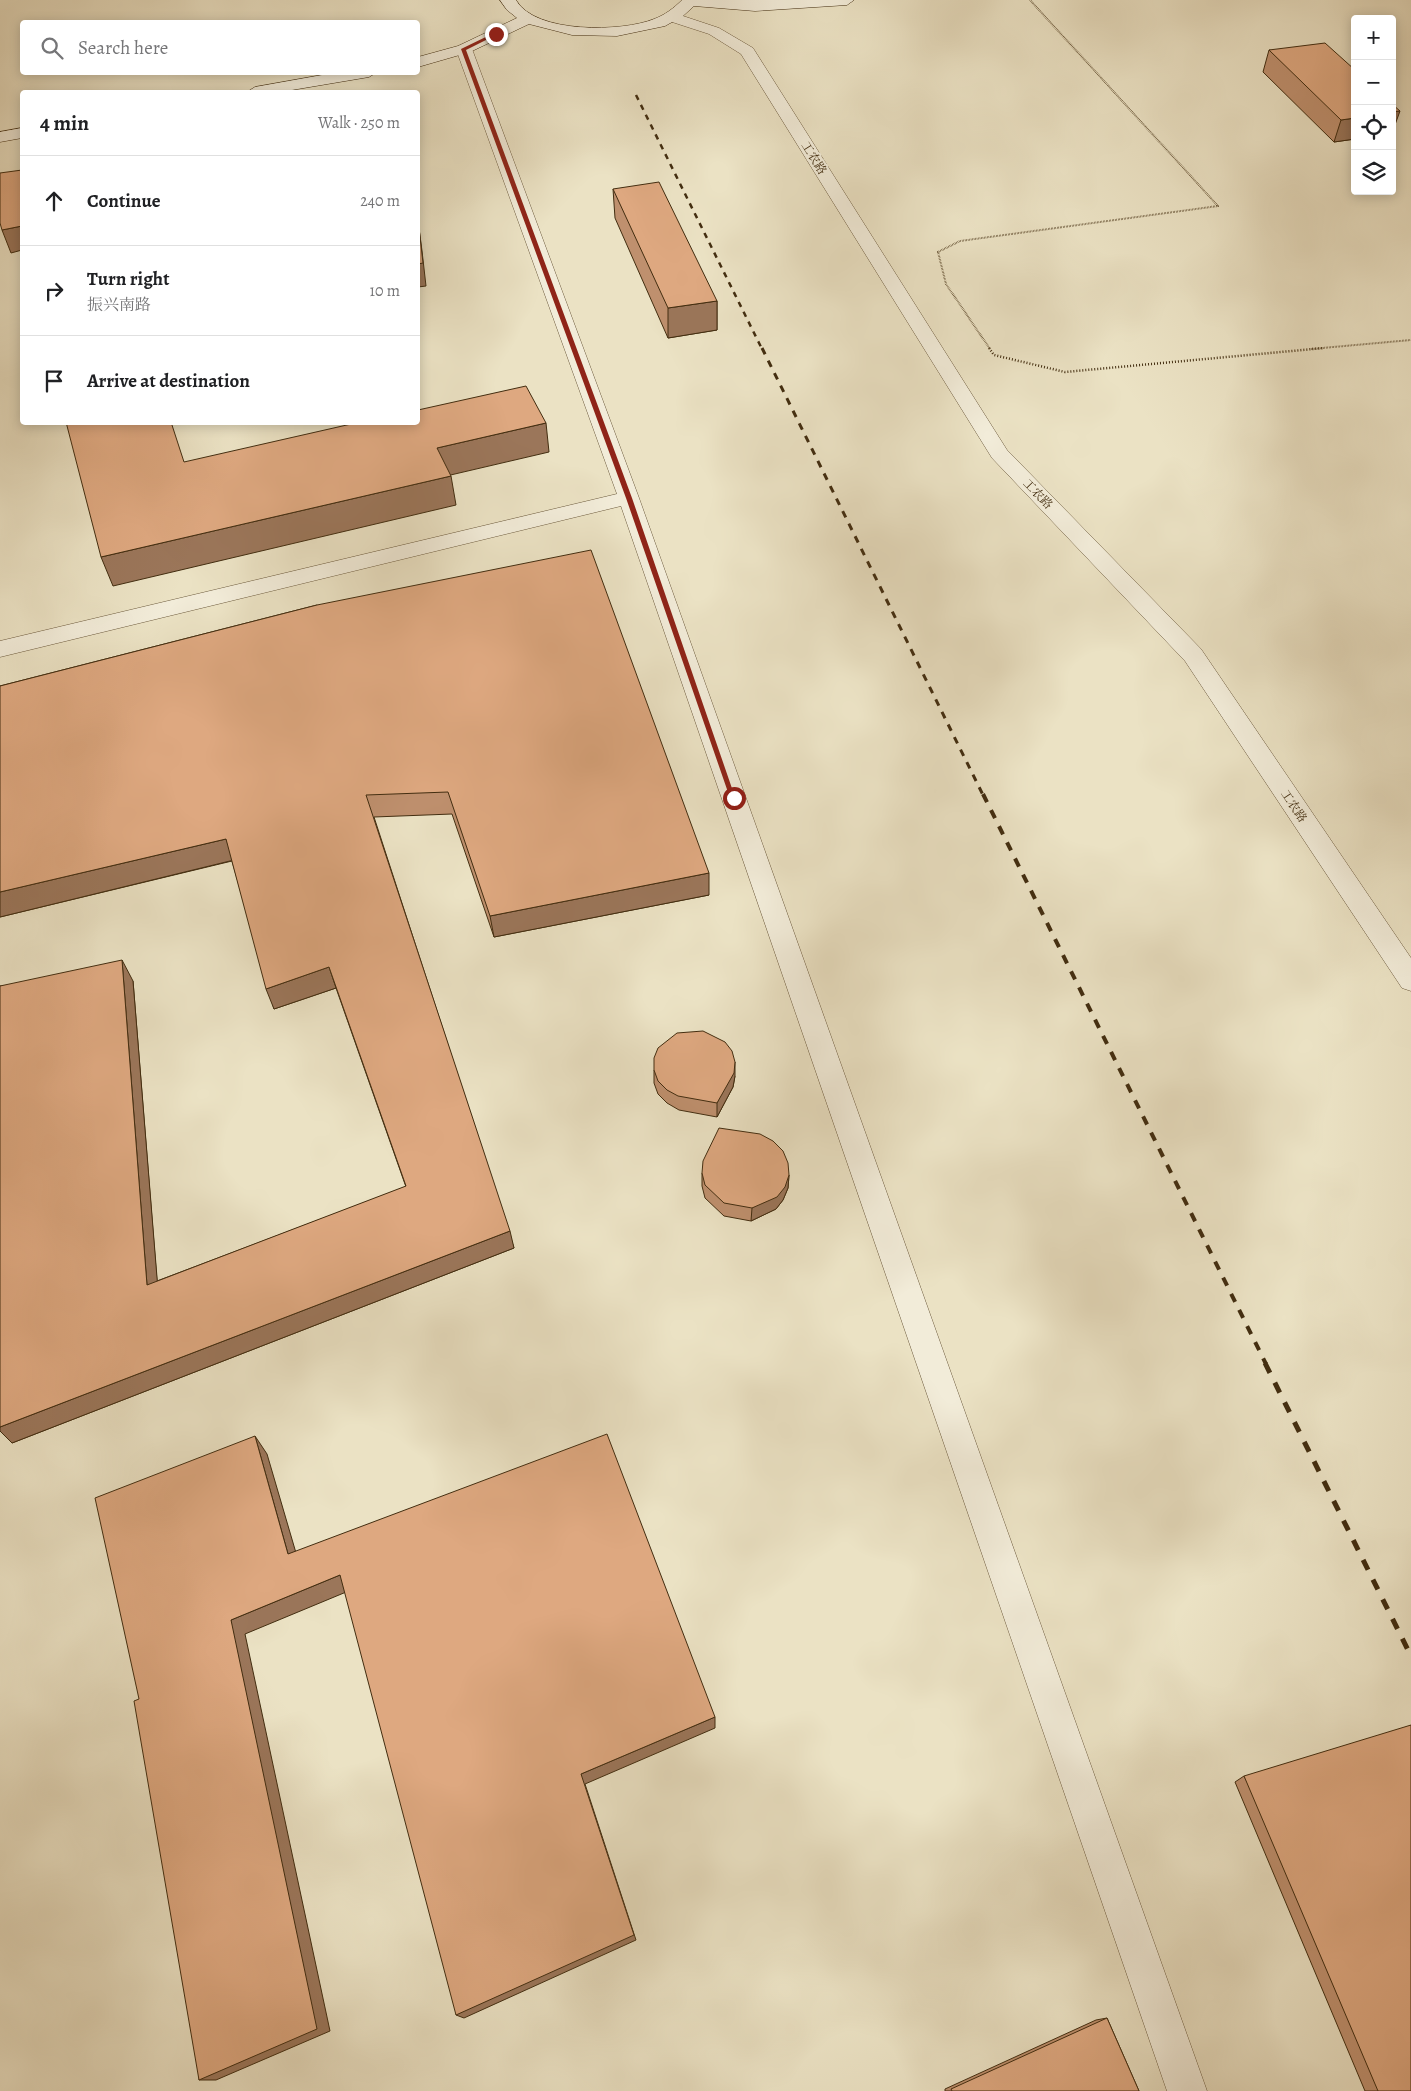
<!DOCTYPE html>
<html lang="en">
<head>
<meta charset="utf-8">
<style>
  :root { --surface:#fff; --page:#f2f2f2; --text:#202124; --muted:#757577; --line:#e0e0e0 }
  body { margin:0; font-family:Alegreya,"Noto Serif SC",serif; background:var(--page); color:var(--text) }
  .controls { position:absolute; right:15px; top:15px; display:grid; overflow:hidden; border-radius:5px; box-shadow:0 2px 12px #0003 }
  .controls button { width:45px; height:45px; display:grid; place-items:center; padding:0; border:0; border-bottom:1px solid var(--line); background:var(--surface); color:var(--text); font:25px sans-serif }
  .stop { position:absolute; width:15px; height:15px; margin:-11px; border:4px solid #8f2418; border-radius:50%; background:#fff }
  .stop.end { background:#8f2418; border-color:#fff; box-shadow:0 1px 5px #0008 }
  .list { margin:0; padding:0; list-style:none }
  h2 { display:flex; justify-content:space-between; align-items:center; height:65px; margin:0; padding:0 20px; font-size:21px }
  h2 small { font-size:16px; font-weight:400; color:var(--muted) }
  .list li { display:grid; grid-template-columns:32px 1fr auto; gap:15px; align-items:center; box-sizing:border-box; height:90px; padding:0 20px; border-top:1px solid var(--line) }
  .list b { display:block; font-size:19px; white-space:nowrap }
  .list p { margin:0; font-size:16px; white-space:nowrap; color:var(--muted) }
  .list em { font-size:16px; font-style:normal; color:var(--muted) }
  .icon { flex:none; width:28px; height:28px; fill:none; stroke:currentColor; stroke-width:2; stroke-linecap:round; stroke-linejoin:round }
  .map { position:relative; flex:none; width:1411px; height:2091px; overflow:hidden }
  .search { position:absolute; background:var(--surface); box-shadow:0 2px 12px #0003; left:20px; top:20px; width:400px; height:55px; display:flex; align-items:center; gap:12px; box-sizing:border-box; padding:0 18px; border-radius:5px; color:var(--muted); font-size:19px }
  .panel { position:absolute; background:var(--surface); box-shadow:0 2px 12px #0003; left:20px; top:90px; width:400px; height:335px; border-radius:5px }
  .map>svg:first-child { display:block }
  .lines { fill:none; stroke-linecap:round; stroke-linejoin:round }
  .service-casing { stroke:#6c5a3d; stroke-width:1 }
  .minor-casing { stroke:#6c5a3d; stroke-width:1 }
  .secondary-casing { stroke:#422d10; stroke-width:1 }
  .path-far1 { stroke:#422d10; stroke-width:2; stroke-dasharray:0.5 1; stroke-linecap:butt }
  .path { stroke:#422d10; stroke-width:2.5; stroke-dasharray:1 2; stroke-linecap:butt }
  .service { fill:#f2ecd9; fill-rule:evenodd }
  .minor { fill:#f2ecd9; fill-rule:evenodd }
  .secondary { fill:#f2ecd9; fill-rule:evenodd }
  .rail-far3 { stroke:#422d10; stroke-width:2.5; stroke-dasharray:5.5 5.5; stroke-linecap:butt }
  .rail-far2 { stroke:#422d10; stroke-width:3; stroke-dasharray:7 7; stroke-linecap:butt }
  .rail-far1 { stroke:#422d10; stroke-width:4; stroke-dasharray:9 9; stroke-linecap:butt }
  .rail { stroke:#422d10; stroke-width:5; stroke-dasharray:11 11; stroke-linecap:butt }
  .wall { fill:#bf906e; stroke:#422d10 }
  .shaded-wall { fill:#9b765a; stroke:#422d10 }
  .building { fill:#dea880; stroke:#422d10 }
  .route { fill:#8f2418 }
  .labels { text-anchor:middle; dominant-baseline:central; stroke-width:4; stroke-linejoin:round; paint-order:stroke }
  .far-street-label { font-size:12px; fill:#422d10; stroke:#f2ecd9 }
</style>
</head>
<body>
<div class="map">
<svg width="1411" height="2091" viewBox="0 0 1411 2091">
  <rect width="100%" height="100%" fill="#ebe2c4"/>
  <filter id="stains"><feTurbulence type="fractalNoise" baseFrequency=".004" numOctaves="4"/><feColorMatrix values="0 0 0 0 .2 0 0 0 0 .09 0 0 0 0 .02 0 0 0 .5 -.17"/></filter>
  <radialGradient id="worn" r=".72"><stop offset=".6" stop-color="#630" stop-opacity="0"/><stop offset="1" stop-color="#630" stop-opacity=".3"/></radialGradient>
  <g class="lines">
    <defs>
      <polygon id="service" points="464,44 472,49 639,498 1207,2091 1167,2091 621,506 0,657 0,641 617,494 456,49"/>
      <polygon id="minor" points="671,12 719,28 753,48 1007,450 1201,649 1411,958 1411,991 1402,988 1185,661 992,458 741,54 709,34 666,20 663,17"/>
      <g id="secondary">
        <path d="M500,0H516C535,34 623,32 654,19C665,15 674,8 682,0H854L847,5L755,11L694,6L683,16L665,26L617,36L572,35L529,24L470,52L418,67V57L458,46L517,18L507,10Z"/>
        <polygon points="339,72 377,72 369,77 280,92 247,92 255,87"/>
        <polygon points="22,128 22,138 0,142 0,132"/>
      </g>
    </defs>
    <!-- service casing -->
    <use href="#service" class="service-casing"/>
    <!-- minor casing -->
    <use href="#minor" class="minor-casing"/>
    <!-- secondary casing -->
    <use href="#secondary" class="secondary-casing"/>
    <!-- path-far1 -->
    <g class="path-far1">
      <polyline points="990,349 946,284 938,252 960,241 1218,206 1030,0"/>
      <polyline points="1311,349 1411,340"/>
    </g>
    <!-- path -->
    <polyline class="path" points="989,348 994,355 1065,372 1324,348"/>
    <!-- service -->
    <use href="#service" class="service"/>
    <!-- minor -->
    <use href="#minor" class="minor"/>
    <!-- secondary -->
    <use href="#secondary" class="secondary"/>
    <!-- rail-far3 -->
    <polyline class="rail-far3" points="636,95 762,349"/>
    <!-- rail-far2 -->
    <polyline class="rail-far2" points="762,348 983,795"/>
    <!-- rail-far1 -->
    <polyline class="rail-far1" points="983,794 1266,1364"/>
    <!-- rail -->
    <polyline class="rail" points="1265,1363 1411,1656"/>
  </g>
  <!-- wall -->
  <g class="wall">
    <polygon points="1269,50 1355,70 1355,139 1334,142 1263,72"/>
    <polygon points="613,189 717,301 717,330 668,338 615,218"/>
    <polygon points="317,605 709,895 494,937 452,814 374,817 514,1248 12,1443 0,1431 0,986 133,981 157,1281 406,1187 336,988 274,1009 232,861 0,917 0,686"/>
    <polygon points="654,1070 735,1076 733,1087 717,1117 679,1110 667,1103 658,1094 654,1083"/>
    <polygon points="702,1173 789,1175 788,1188 783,1200 776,1209 751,1221 724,1216 705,1198 702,1186"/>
    <polygon points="1244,1776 1411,2091 1365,2091 1235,1782"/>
    <polygon points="1107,2018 1139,2091 945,2091 945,2089 1096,2020"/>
  </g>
  <!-- shaded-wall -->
  <g class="shaded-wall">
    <polygon points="1400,111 1392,133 1392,112"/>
    <polygon points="1355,118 1355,139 1334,142 1341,120"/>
    <polygon points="22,226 22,250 11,253 2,230"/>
    <polygon points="419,228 422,251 426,286 418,287"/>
    <polygon points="717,301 717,330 668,338 668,308"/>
    <polygon points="546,423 549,452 442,477 437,448"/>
    <polygon points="451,476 456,505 113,586 101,557"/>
    <polygon points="226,839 234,860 0,917 0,892"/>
    <polygon points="709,873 709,895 494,937 490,916"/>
    <polygon points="122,960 133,981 159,1302 147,1285"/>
    <polygon points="329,967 336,988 274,1009 266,989"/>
    <polygon points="735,1062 735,1076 733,1087 717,1117 717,1103"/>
    <polygon points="789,1175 788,1188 783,1200 776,1209 751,1221 752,1208"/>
    <polygon points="510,1231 514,1248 12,1443 0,1431 0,1427"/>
    <polygon points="255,1436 267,1454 301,1570 288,1554"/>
    <polygon points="340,1575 351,1590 245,1634 330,2031 216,2080 199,2080 231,1620"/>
    <polygon points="715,1717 715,1728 585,1784 636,1940 464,2018 456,2015 581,1774"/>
  </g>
  <!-- building -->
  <g class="building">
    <polygon points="1325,43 1355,70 1355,118 1341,120 1269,50"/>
    <polygon points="1392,104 1400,111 1392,112"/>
    <polygon points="22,170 22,226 2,230 0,223 0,173"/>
    <polygon points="659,182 717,301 668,308 613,189"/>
    <polygon points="418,227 419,228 423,263 418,264"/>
    <polygon points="526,386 546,423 437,448 451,476 101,557 66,422 171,422 184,462 360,422 418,422 418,410"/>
    <polygon points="591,550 709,873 490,916 448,792 366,795 510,1231 0,1427 0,986 122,960 147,1285 406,1186 329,967 266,989 226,839 0,892 0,686 317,605"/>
    <polygon points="703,1031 725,1042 732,1051 735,1062 734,1073 717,1103 678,1096 667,1090 658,1081 654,1070 654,1058 658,1048 677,1033"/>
    <polygon points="719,1128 760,1134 773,1141 783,1151 788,1163 789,1175 785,1187 777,1197 752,1208 724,1203 705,1185 702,1173 703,1161"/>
    <polygon points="607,1434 715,1717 581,1774 634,1935 456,2015 340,1575 231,1620 317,2029 199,2080 134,1701 139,1699 95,1498 255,1436 288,1554"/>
    <polygon points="1411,1725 1411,2091 1378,2091 1244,1776"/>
    <polygon points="1107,2018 1139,2091 952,2091 951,2089"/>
  </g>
  <!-- route -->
  <polygon class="route" points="494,33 498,34 466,50 632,498 736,800 730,798 626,498 461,49"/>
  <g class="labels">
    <!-- far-street labels -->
    <g class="far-street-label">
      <text transform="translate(814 158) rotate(58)">工农路</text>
      <text transform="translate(1038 494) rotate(46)">工农路</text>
      <text transform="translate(1294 806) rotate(56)">工农路</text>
    </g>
  </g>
  <rect width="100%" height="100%" filter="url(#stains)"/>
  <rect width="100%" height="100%" fill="url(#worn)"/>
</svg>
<div class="controls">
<button>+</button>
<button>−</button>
<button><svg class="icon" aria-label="locate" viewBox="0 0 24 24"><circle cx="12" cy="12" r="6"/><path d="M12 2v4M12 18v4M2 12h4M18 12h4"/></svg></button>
<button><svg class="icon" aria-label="layers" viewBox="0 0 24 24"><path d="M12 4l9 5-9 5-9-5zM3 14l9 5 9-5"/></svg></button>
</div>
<div class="stop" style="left:734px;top:798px"></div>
<div class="stop end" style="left:496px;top:34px"></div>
<div class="search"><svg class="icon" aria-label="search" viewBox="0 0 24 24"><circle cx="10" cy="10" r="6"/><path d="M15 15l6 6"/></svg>Search here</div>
<section class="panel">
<h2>4 min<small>Walk · 250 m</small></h2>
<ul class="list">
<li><svg class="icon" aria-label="ahead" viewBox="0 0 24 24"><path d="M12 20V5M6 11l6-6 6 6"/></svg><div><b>Continue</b></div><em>240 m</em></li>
<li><svg class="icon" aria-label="right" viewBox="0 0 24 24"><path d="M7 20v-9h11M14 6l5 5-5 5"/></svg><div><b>Turn right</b><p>振兴南路</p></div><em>10 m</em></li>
<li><svg class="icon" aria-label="arrive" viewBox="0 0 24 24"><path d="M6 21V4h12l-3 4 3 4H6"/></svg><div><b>Arrive at destination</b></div></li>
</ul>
</section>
</div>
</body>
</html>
